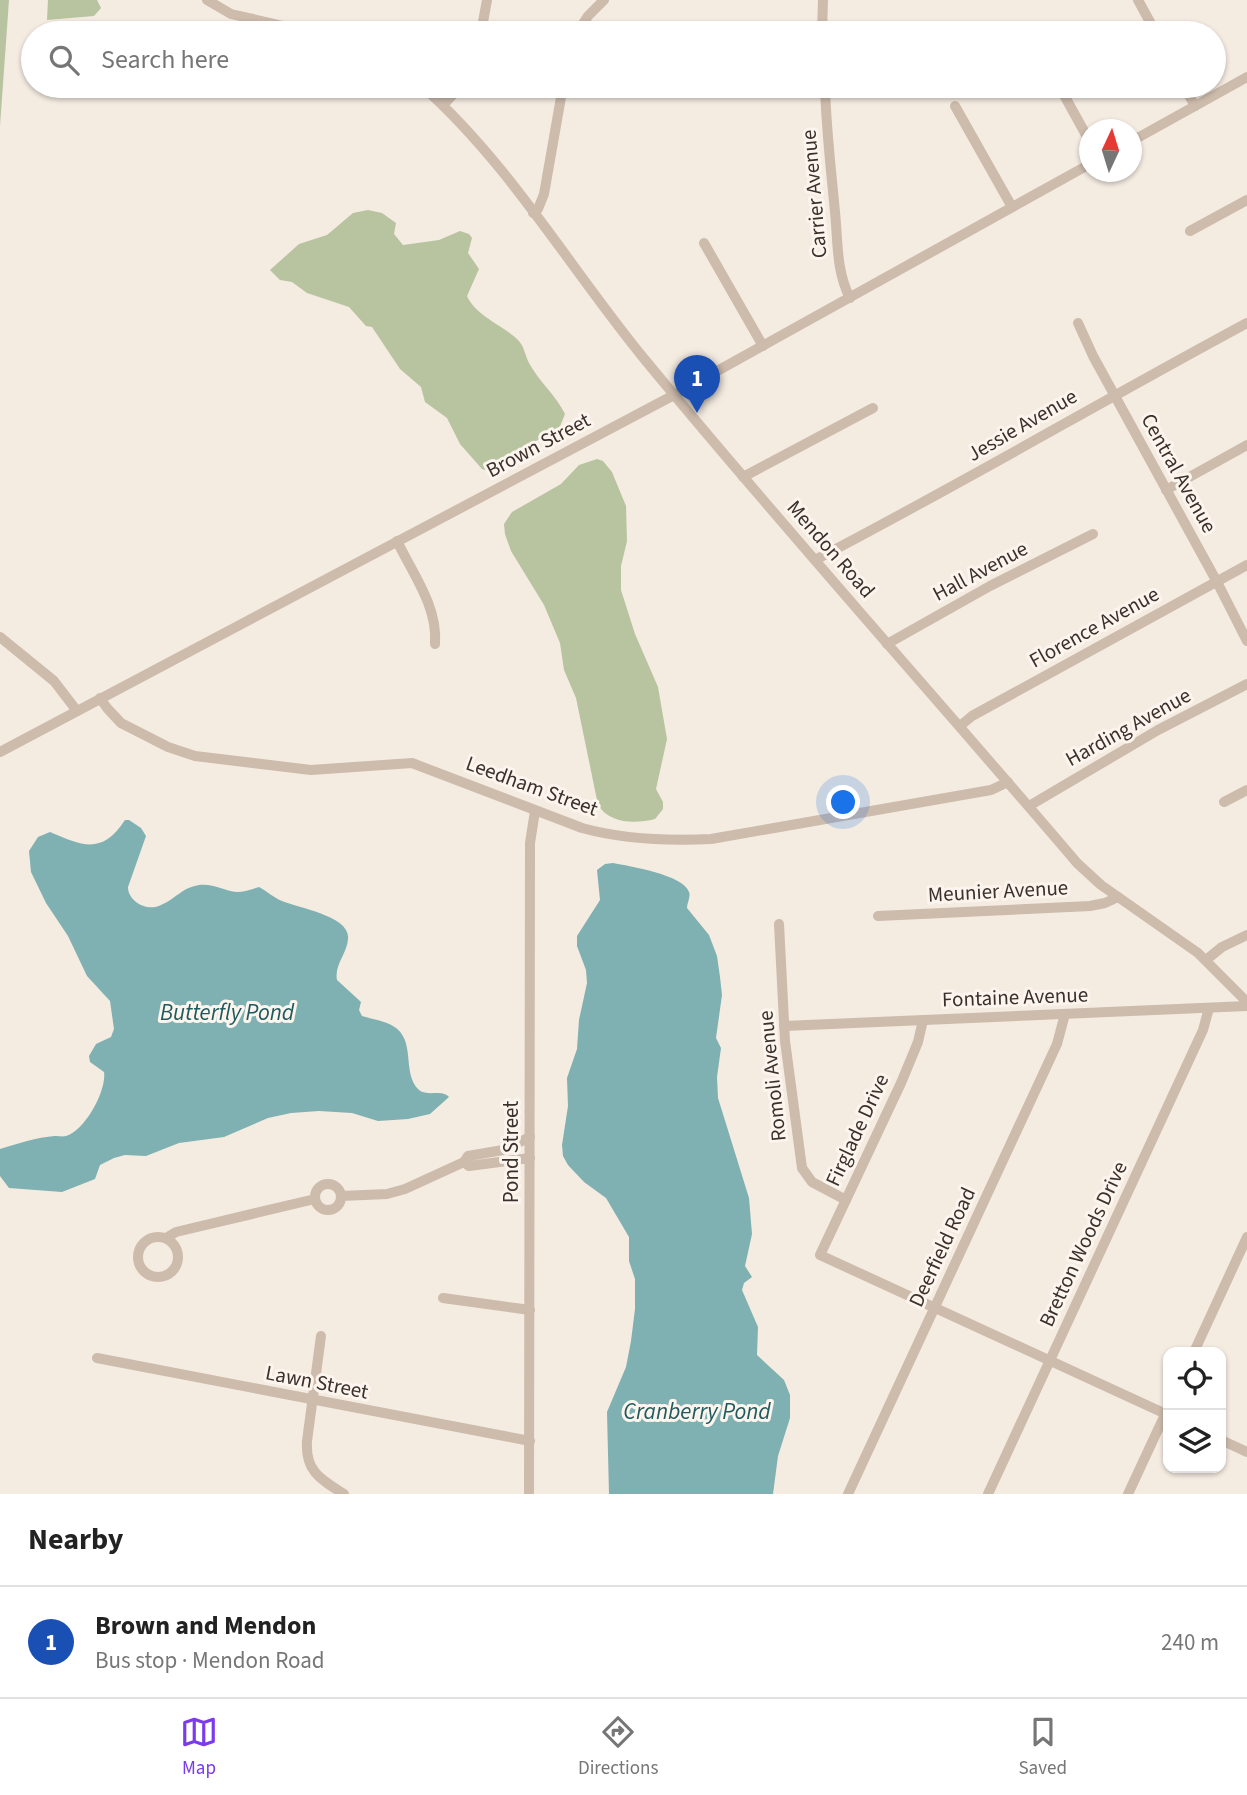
<!DOCTYPE html>
<html lang="en">
<head>
<meta charset="utf-8">
<style>
  :root { --surface:#fff; --page:#f2f2f2; --text:#222; --muted:#767676; --line:#e0e0e0; --accent:#7c3aed }
  body { margin:0; font-family:"Source Sans 3",sans-serif; background:var(--page); color:var(--text) }
  .controls { position:absolute; right:21px; bottom:21px; display:grid; overflow:hidden; border-radius:14px; box-shadow:0 2px 5px #0004 }
  .controls button { width:63px; height:63px; display:grid; place-items:center; padding:0; border:0; border-bottom:2px solid var(--line); background:var(--surface); color:var(--text); font:35px sans-serif }
  .compass { position:absolute; left:1079px; top:119px; width:63px; height:63px; border-radius:50%; background:var(--surface); box-shadow:0 2px 5px #0004; rotate:4deg }
  .you { position:absolute; left:844px; top:803px; width:24px; height:24px; margin:-18px; border:5px solid #fff; border-radius:50%; background:#1a73e8; box-shadow:0 0 0 10px #1a73e833 }
  .badge { display:grid; place-items:center; width:46px; height:46px; border-radius:50%; background:var(--accent); color:#fff; font-size:23px; font-weight:700 }
  .pin { position:absolute; translate:-50% -58px; filter:drop-shadow(0 2px 4px #0008) }
  .pin::after { content:''; position:absolute; top:37px; width:24px; height:21px; background:inherit; clip-path:polygon(0 0,100% 0,50% 100%) }
  .list { margin:0; padding:0; list-style:none }
  h2 { display:flex; justify-content:space-between; align-items:center; height:91px; margin:0; padding:0 28px; font-size:30px }
  h2 small { font-size:23px; font-weight:400; color:var(--muted) }
  .list li { display:grid; grid-template-columns:46px 1fr auto; gap:21px; align-items:center; box-sizing:border-box; height:112px; padding:0 28px; border-top:2px solid var(--line) }
  .list b { display:block; font-size:26px; white-space:nowrap }
  .list p { margin:0; font-size:23px; white-space:nowrap; color:var(--muted) }
  .list em { font-size:23px; font-style:normal; color:var(--muted) }
  .icon { flex:none; width:38px; height:38px; fill:none; stroke:currentColor; stroke-width:2; stroke-linecap:round; stroke-linejoin:round }
  .map { position:relative; flex:none; width:1247px; height:1494px; overflow:hidden }
  .search { position:absolute; background:var(--surface); box-shadow:0 2px 5px #0004; left:21px; right:21px; top:21px; height:77px; display:flex; align-items:center; gap:18px; box-sizing:border-box; padding:0 24px; border-radius:38px; color:var(--muted); font-size:26px }
  .sheet { height:203px; background:var(--surface) }
  nav { display:flex; justify-content:space-around; align-items:center; box-sizing:border-box; height:98px; border-top:2px solid var(--line); background:var(--surface); font-size:19px; color:var(--muted) }
  nav a { display:grid; justify-items:center; gap:4px }
  nav .on { color:var(--accent) }
  .map>svg:first-child { display:block }
  .green { fill:#b8c4a0 }
  .water { fill:#7fb0b2 }
  .lines { fill:none; stroke-linecap:round; stroke-linejoin:round }
  .minor { stroke:#cdbbac; stroke-width:10 }
  .labels { text-anchor:middle; dominant-baseline:central; stroke-width:6; stroke-linejoin:round; paint-order:stroke }
  .street-label { font-size:21px; fill:#3b302b; stroke:#fbf5ee }
  .water-label { font-size:23px; font-style:italic; fill:#1f5a5e; stroke:#fbf5ee }
</style>
</head>
<body>
<div class="map">
<svg width="1247" height="1494" viewBox="0 0 1247 1494">
  <rect width="100%" height="100%" fill="#f4ebe1"/>
  <!-- green -->
  <g class="green">
    <polygon points="0,0 9,0 0,126"/>
    <polygon points="48,0 97,0 101,8 94,16 47,20"/>
    <path d="M368,210L382,213L396,223L394,234L403,245L439,240L460,231L469,234L472,238L468,253L479,269L467,296C476,316 501,324 517,339C524,345 525,355 529,363C539,382 556,395 565,414L559,429L530,444L497,468L488,471L482,469L460,444L447,418L425,402L421,387L400,369L372,327L366,326L349,307L307,293L292,282L280,280L270,270L299,244L327,235L353,213Z"/>
    <path d="M597,459L603,461L612,472L626,506L627,541L621,566V590L635,634L658,687L667,739L656,789L663,802V809L655,819C635,824 610,824 598,805L576,698L564,670L560,643L544,605L511,551L505,534L504,524L512,512L561,484L579,465Z"/>
  </g>
  <!-- water -->
  <g class="water">
    <path d="M125,820H129L141,828L146,836L128,887C128,902 148,912 161,905C176,899 181,888 199,885C213,883 224,891 237,892C244,892 252,889 259,887C267,891 274,898 282,901C298,908 351,916 348,939C347,954 334,965 337,980L361,1002L359,1010L362,1016C372,1019 385,1021 393,1026C417,1040 401,1073 419,1090C428,1097 441,1089 449,1097L430,1114L408,1119L378,1121L352,1113L319,1111L291,1113L268,1118L224,1137L179,1143L146,1156L125,1155L114,1158L100,1165L95,1179L62,1192L9,1188L0,1176V1149C17,1144 37,1137 55,1136C58,1136 63,1137 66,1136C85,1131 107,1090 104,1072L90,1062L89,1056L96,1044L111,1037L114,1029L110,1001L87,976L68,936L46,903L31,872L29,851L38,837L50,832C83,846 102,855 125,820Z"/>
    <path d="M613,863C629,866 684,875 689,892C691,896 687,903 687,908L709,935L717,956L720,977L722,995L716,1038L721,1048L717,1077L718,1098L749,1198L752,1234L745,1266L752,1277L744,1283L742,1290L758,1327L757,1355L784,1380L790,1395V1418L778,1456L773,1494H609L607,1412L626,1367L631,1341L635,1309V1279L629,1261V1237L606,1198L584,1182L568,1165L563,1156L562,1145L568,1106L567,1078L577,1049L579,1020L587,983L586,970L577,946V936L600,900L597,870L605,864Z"/>
  </g>
  <g class="lines">
    <!-- minor -->
    <g class="minor">
      <polyline points="207,0 231,14 314,33"/>
      <polyline points="1138,0 1156,33"/>
      <polyline points="481,33 487,0"/>
      <polyline points="577,33 588,16 604,0"/>
      <polyline points="822,33 823,0"/>
      <path d="M422,86C510,164 571,270 646,361C786,531 934,695 1077,863L1101,885L1198,953L1247,1002"/>
      <path d="M825,86C826,128 831,169 835,212C838,241 836,271 850,298"/>
      <polyline points="1059,86 1090,142"/>
      <polyline points="1184,86 1195,106"/>
      <polyline points="443,105 461,86"/>
      <polyline points="955,106 1012,207"/>
      <polyline points="1132,141 1247,77"/>
      <polyline points="533,213 538,209 544,194 563,86"/>
      <polyline points="1190,231 1247,200"/>
      <polyline points="704,243 763,346"/>
      <polyline points="1078,323 1093,356 1217,582 1247,641"/>
      <polyline points="743,477 873,408"/>
      <polyline points="1166,490 1247,445"/>
      <path d="M397,541C413,574 438,607 435,644"/>
      <path d="M815,560C961,484 1102,401 1247,323"/>
      <polyline points="0,637 54,681 77,711"/>
      <polyline points="887,644 990,586 1093,534"/>
      <path d="M100,698L107,708L121,723L168,747L195,756L311,770L412,763L582,828C622,839 669,841 711,839L991,790L1008,782"/>
      <polyline points="960,726 972,716 1247,565"/>
      <polyline points="0,752 674,395 1090,164"/>
      <polyline points="1224,802 1247,790"/>
      <polyline points="1029,806 1158,730 1247,684"/>
      <polyline points="878,916 1090,906 1105,903 1118,897"/>
      <polyline points="779,924 785,1041 802,1168 812,1182 846,1200"/>
      <polyline points="1206,960 1222,947 1247,935"/>
      <polyline points="923,1020 918,1042 901,1083 820,1255 1168,1415"/>
      <polyline points="784,1026 1247,1006"/>
      <polyline points="530,1158 469,1166 464,1162 468,1156 503,1150 530,1137"/>
      <circle cx="328" cy="1197" r="13"/>
      <polyline points="341,1196 387,1194 405,1189 464,1162"/>
      <circle cx="158" cy="1257" r="20"/>
      <polyline points="166,1238 176,1232 315,1199"/>
      <polyline points="443,1298 530,1310"/>
      <path d="M321,1336L307,1441C305,1471 320,1479 344,1494"/>
      <polyline points="1194,1352 1247,1237"/>
      <polyline points="97,1358 530,1441"/>
      <polyline points="1221,1440 1247,1452"/>
      <polyline points="529,1494 530,843 535,811"/>
      <polyline points="848,1494 1057,1044 1065,1014"/>
      <polyline points="988,1494 1203,1030 1209,1008"/>
      <polyline points="1128,1494 1168,1408"/>
    </g>
  </g>
  <g class="labels">
    <!-- street labels -->
    <g class="street-label">
      <text transform="translate(814 194) rotate(-95)">Carrier Avenue</text>
      <text transform="translate(1022 425) rotate(-30)">Jessie Avenue</text>
      <text transform="translate(538 445) rotate(-28)">Brown Street</text>
      <text transform="translate(1179 473) rotate(61)">Central Avenue</text>
      <text transform="translate(831 549) rotate(49)">Mendon Road</text>
      <text transform="translate(980 571) rotate(-28)">Hall Avenue</text>
      <text transform="translate(1094 627) rotate(-29)">Florence Avenue</text>
      <text transform="translate(1128 727) rotate(-29)">Harding Avenue</text>
      <text transform="translate(532 786) rotate(20)">Leedham Street</text>
      <text transform="translate(998 891) rotate(-3)">Meunier Avenue</text>
      <text transform="translate(1015 997) rotate(-2)">Fontaine Avenue</text>
      <text transform="translate(772 1076) rotate(-96)">Romoli Avenue</text>
      <text transform="translate(857 1130) rotate(-65)">Firglade Drive</text>
      <text transform="translate(511 1152) rotate(-90)">Pond Street</text>
      <text transform="translate(1083 1244) rotate(-65)">Bretton Woods Drive</text>
      <text transform="translate(942 1247) rotate(-65)">Deerfield Road</text>
      <text transform="translate(317 1382) rotate(11)">Lawn Street</text>
    </g>
    <!-- water labels -->
    <g class="water-label">
      <text x="227" y="1012">Butterfly Pond</text>
      <text x="697" y="1411">Cranberry Pond</text>
    </g>
  </g>
</svg>
<div class="controls">
<button><svg class="icon" aria-label="locate" viewBox="0 0 24 24"><circle cx="12" cy="12" r="6"/><path d="M12 2v4M12 18v4M2 12h4M18 12h4"/></svg></button>
<button><svg class="icon" aria-label="layers" viewBox="0 0 24 24"><path d="M12 4l9 5-9 5-9-5zM3 14l9 5 9-5"/></svg></button>
</div>
<svg class="compass" viewBox="-18 -18 36 36"><path d="M0-13l5 13h-10z" fill="#e53935"/><path d="M0 13l5-13h-10z" fill="#767676"/></svg>
<div class="you"></div>
<div class="pin badge" style="left:697px;top:413px;background:#1a4fb4">1</div>
<div class="search"><svg class="icon" aria-label="search" viewBox="0 0 24 24"><circle cx="10" cy="10" r="6"/><path d="M15 15l6 6"/></svg>Search here</div>
</div>
<section class="sheet">
<h2>Nearby<small></small></h2>
<ul class="list">
<li><span class="badge" style="background:#1a4fb4">1</span><div><b>Brown and Mendon</b><p>Bus stop · Mendon Road</p></div><em>240 m</em></li>
</ul>
</section>
<nav>
<a class="on"><svg class="icon" aria-label="map" viewBox="0 0 24 24"><path d="M3 6l6-2 6 2 6-2v14l-6 2-6-2-6 2zM9 4v14M15 6v14"/></svg>Map</a>
<a><svg class="icon" aria-label="directions" viewBox="0 0 24 24"><path d="M12 3l9 9-9 9-9-9zM9 14v-3h6M13 9l2 2-2 2"/></svg>Directions</a>
<a><svg class="icon" aria-label="saved" viewBox="0 0 24 24"><path d="M7 4h10v16l-5-4-5 4z"/></svg>Saved</a>
</nav>
</body>
</html>
